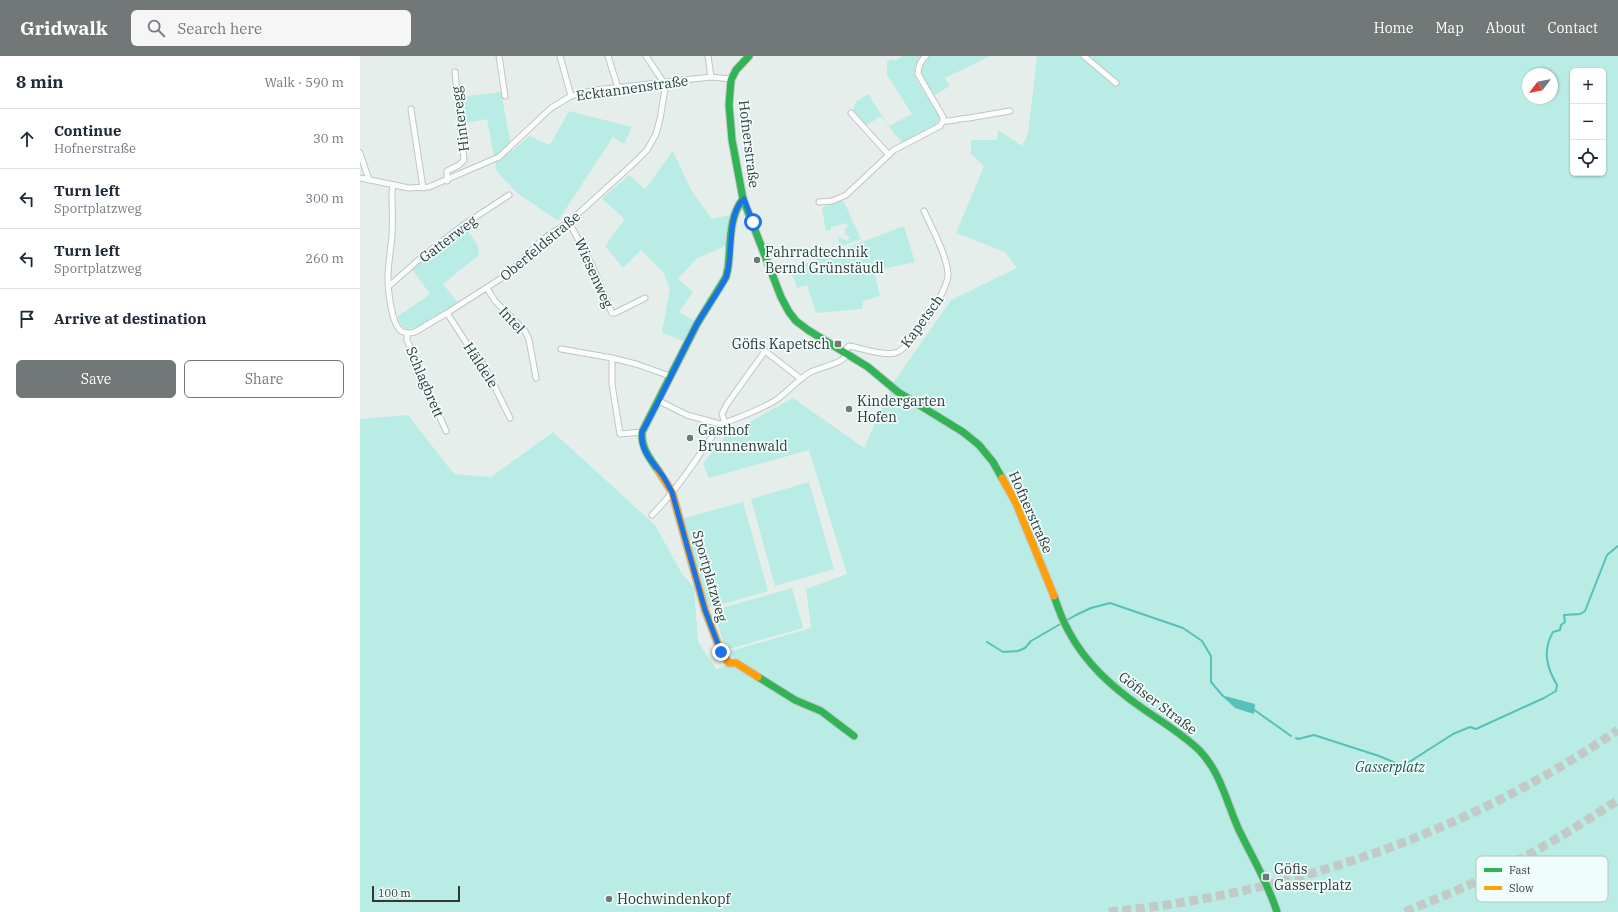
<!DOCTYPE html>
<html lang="en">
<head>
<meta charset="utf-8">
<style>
  :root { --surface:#fff; --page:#f6f6f7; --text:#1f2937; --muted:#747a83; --line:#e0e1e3; --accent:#727877 }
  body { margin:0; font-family:"IBM Plex Serif",serif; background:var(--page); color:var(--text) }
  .controls { position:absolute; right:12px; top:12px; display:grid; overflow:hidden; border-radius:6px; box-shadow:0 1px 3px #0004 }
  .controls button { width:36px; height:36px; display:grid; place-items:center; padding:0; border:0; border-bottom:1px solid var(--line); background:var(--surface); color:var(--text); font:20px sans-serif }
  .compass { position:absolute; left:1162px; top:12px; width:36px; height:36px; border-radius:50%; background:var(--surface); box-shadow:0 1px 3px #0004; rotate:238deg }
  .scale { position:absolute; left:12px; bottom:10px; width:88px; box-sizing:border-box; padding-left:4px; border:2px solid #343938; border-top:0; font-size:11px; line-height:14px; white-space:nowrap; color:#343938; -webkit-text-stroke:3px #effefc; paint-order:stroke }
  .stop { position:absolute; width:12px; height:12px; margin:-9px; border:3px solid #1a73e8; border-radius:50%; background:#fff }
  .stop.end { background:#1a73e8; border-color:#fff; box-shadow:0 1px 4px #0008 }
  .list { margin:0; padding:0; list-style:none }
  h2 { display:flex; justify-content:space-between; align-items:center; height:52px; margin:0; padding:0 16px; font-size:17px }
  h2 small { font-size:13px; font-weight:400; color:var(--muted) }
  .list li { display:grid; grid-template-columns:26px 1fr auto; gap:12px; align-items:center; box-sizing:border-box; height:60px; padding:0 16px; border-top:1px solid var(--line) }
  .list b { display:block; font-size:15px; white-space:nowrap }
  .list p { margin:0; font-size:13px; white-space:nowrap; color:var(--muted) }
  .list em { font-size:13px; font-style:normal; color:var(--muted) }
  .actions { display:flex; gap:8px; padding:12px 16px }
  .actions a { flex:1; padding:9px 0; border:1px solid var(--accent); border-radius:6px; text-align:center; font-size:14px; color:var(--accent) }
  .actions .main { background:var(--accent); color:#fff }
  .icon { flex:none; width:22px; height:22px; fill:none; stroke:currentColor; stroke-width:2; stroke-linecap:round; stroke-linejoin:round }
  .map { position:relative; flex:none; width:1258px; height:856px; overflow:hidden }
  header { display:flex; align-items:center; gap:24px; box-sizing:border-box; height:56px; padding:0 20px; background:var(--accent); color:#fff }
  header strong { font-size:19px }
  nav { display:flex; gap:22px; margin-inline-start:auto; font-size:14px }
  .search { width:280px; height:36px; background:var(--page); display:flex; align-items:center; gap:10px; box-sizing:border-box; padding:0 14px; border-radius:6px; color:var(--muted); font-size:15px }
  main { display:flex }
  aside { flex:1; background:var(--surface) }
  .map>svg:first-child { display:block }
  .green { fill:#b9ece5; fill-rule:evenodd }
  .water { fill:#57c0b8 }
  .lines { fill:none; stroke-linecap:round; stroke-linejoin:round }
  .stream { stroke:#57c0b8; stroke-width:2 }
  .highway-tunnel { stroke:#c2cac8; stroke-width:9; stroke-dasharray:9 4.5; stroke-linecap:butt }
  .street-casing { stroke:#c0c6c5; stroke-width:7 }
  .fast-casing { stroke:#c0c6c5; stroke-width:9 }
  .slow-casing { stroke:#c0c6c5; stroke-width:9 }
  .street { stroke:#fbfcfc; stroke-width:5 }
  .fast { stroke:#30b455; stroke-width:7 }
  .slow { stroke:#ff9f0a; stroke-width:7 }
  .route { stroke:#1a73e8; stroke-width:5 }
  .poi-dot { fill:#727877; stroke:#effefc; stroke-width:1.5 }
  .labels { text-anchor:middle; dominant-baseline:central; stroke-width:3.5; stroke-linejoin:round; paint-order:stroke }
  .street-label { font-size:14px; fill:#343938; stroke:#effefc }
  .poi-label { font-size:14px; fill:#343938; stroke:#effefc; text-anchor:start }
  .park-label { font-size:14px; font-style:italic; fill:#1d534e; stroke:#effefc }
  .key { fill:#effefc; stroke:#b7c3c1; stroke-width:1 }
  .key-label { font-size:11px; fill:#343938 }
</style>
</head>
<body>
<header>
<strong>Gridwalk</strong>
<div class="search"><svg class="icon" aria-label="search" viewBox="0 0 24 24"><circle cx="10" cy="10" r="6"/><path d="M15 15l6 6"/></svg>Search here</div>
<nav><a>Home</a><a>Map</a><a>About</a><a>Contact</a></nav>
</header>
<main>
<aside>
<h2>8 min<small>Walk · 590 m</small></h2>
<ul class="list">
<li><svg class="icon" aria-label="ahead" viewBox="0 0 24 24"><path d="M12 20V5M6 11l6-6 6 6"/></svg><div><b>Continue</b><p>Hofnerstraße</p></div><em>30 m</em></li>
<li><svg class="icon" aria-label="left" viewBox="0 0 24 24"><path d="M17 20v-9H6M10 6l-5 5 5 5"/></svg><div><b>Turn left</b><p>Sportplatzweg</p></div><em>300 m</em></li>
<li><svg class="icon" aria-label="left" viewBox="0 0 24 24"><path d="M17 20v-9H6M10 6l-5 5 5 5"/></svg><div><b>Turn left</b><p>Sportplatzweg</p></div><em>260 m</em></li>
<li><svg class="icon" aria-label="arrive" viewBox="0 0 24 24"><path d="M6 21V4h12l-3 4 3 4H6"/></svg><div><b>Arrive at destination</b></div></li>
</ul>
<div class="actions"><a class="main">Save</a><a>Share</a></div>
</aside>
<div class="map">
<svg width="1258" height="856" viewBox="0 0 1258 856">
  <rect width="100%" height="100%" fill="#e6eeec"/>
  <!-- green -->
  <g class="green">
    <polygon points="543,0 563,0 555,10 556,23 579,60 579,64 575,69 542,87 521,60 505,70 493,54 496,46 508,38 529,70 552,58 527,19 527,6 531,3 534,5"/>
    <path d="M571,0H630L585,22L590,30L573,40C564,25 552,12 571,0Z"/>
    <path d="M677,0H720L721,2L723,0H1258V856H0V363L48,359L94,418L131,421L193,376L295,469L322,518L334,531L338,586L357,614L374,602L371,595L451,572L446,533L487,518L449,394L349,422L343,408L366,379L433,342L504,392L533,327L591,244L657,212L645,196L596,177L624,110L611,98V84H637L638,74L662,90L668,78ZM1213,15H1243V117H1213ZM1168,18H1192V42H1168Z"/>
    <polygon points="141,36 152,95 169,80 190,89 209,55 272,71 264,88 253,81 198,165 157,137 137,116 127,63 103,68 100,41"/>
    <polygon points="313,95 331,134 352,163 369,159 367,189 336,203 318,223 333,236 319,256 334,265 323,285 302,276 310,232 303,216 281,194 263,212 245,190 265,163 242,143 269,119 285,133"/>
    <path d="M483,144L501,183L479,191L478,180L487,185L490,181L485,178V172L488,171L487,167L471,171V174L466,175L462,153C467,147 476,148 483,144Z"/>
    <polygon points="105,170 118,190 119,199 83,228 98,247 60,271 46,273 42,270 37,261 70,238 52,213"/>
    <polygon points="544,170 555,206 514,215 520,240 503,245 502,253 456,257 447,229 437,232 430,213"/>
    <polygon points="449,426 474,513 415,530 391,443"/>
    <polygon points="383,446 408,535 349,552 324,462"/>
    <polygon points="432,532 443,572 365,594 354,554"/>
  </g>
  <!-- water -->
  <polygon class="water" points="861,639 895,648 894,658 875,652"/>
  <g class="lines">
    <!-- stream -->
    <g class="stream">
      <polyline points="627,586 643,596 658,595 665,592 671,585 716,559 731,552 750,547 823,572 842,585 851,600 851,626 863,640"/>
      <polyline points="893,653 931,680"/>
      <path d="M936,682L938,683L954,679L1019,700L1043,710L1093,678L1110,671L1116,673L1184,642L1196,635L1197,629C1187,612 1182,595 1193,576L1200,574L1201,569L1205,566L1204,559L1220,558L1225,555L1247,499L1258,490"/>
    </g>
    <!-- highway-tunnel -->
    <g class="highway-tunnel">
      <path d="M749,856C931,838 1107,777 1258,674"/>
      <path d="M1045,856C1072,844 1100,834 1126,821C1172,798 1216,772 1258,744"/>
    </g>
    <defs>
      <g id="street">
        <polyline points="139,0 145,40"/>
        <polyline points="200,0 211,40"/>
        <polyline points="248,0 258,32"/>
        <polyline points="286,0 304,27"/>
        <polyline points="348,0 351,21"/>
        <polyline points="724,0 756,27"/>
        <polyline points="51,53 63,132"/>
        <polyline points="491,57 529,99"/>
        <path d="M583,65C592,66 600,62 609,62L650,55"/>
        <polyline points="0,97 9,124"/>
        <polyline points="0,122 49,132 69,131 139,101 191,52 211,40 235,34 351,21 371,23"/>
        <polyline points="87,125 87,115 99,109 104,104 95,16"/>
        <path d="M33,129L32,136C32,150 33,164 32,179C31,193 28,207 28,222C28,233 31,267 41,275C45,278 51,277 55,276L87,257L148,218L183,183L209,166L274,107L287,94L296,78L300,63L306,27"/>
        <path d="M459,146L472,145L486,139L534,94L580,70L583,65V61L558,18C558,10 560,5 566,0"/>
        <polyline points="209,166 232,209 252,257 255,257 285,242"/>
        <polyline points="29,230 63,200 102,170 149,139"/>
        <polyline points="127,232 135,245 165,275 169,284 176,322"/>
        <polyline points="87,257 109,291 124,309 150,362"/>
        <polyline points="47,277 47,284 61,318 86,375"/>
        <polyline points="395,286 405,295 441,323"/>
        <polyline points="201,293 252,302"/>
        <path d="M483,296L489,290C501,292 523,300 535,297C550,294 589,234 588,218C587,200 572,172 564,155"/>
        <path d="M299,345L327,359L360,368L365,367C382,360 400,354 416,344C428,336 437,324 449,317C461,310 479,310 488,298"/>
        <polyline points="282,376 260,378 252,328 252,302 276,308 310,320"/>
        <path d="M292,459C308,443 323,423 336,404C345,391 352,377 365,367L362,358L367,348L405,295"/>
      </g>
      <g id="fast">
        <polyline points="389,0 376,14 371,24 369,49 372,84 383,143 421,241 429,256 436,265 448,274 508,311 538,336 603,376 619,389 633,406 642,422"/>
        <path d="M298,414C289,402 281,391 282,376L337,268L366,221L368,212C371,189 368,162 383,143"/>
        <path d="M694,540C698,552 702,563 708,574C725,607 752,631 782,652C802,666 823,678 840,695C861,717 867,748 879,774C892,801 908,827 917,856"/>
        <polyline points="398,621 435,644 461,655 494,680"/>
      </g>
      <g id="slow">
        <polyline points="298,414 312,436 345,554 361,596 369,607 376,607 398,621"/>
        <polyline points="642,422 656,447 694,540"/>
      </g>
    </defs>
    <!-- street casing -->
    <use href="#street" class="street-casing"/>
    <!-- fast casing -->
    <use href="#fast" class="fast-casing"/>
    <!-- slow casing -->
    <use href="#slow" class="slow-casing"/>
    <!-- street -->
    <use href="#street" class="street"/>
    <!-- fast -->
    <use href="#fast" class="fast"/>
    <!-- slow -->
    <use href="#slow" class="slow"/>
  </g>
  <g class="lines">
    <!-- route -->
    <path class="route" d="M361,596L345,554L312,436C309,431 306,425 303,420C293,406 279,394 282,376C302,341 318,304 337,268C345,253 360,235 366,221C374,202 366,157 384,143L393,166"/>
  </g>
  <!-- markers -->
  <g class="poi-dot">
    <circle cx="397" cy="204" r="4"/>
    <rect x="474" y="284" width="8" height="8" rx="2"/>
    <circle cx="489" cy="353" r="4"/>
    <circle cx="330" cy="382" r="4"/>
    <rect x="902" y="817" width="8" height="8" rx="2"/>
    <circle cx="249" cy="843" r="4"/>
  </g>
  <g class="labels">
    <!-- street labels -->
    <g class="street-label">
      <text transform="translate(272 32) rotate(-8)">Ecktannenstraße</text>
      <text transform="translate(100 63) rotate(-97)">Hinteregg</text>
      <text transform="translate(389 88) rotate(83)">Hofnerstraße</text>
      <text transform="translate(88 183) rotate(-37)">Gatterweg</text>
      <text transform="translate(180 190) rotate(-40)">Oberfeldstraße</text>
      <text transform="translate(234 217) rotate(66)">Wiesenweg</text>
      <text transform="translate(152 264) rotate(47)">Intel</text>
      <text transform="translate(562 265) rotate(-54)">Kapetsch</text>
      <text transform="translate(121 309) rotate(57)">Häldele</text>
      <text transform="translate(65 326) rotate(67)">Schlagbrett</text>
      <text transform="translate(671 456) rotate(66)">Hofnerstraße</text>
      <text transform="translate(350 520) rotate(74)">Sportplatzweg</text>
      <text transform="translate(798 647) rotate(37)">Göfiser Straße</text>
    </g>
    <!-- poi labels -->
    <g class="poi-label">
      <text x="405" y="196">Fahrradtechnik<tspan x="405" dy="16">Bernd Grünstäudl</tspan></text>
      <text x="470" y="288" text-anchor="end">Göfis Kapetsch</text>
      <text x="497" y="345">Kindergarten<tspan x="497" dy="16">Hofen</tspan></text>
      <text x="338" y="374">Gasthof<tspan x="338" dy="16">Brunnenwald</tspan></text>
      <text x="914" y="813">Göfis<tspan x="914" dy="16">Gasserplatz</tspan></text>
      <text x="257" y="843">Hochwindenkopf</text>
    </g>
    <!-- park labels -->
    <g class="park-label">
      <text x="1030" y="711">Gasserplatz</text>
    </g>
  </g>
  <!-- legend -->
  <rect x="1116" y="800" width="132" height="46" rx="6" class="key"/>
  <rect x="1124" y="812" width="18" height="4" fill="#30b455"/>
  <rect x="1124" y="830" width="18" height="4" fill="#ff9f0a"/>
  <g class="key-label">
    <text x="1149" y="818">Fast</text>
    <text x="1149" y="836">Slow</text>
  </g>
</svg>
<div class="controls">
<button>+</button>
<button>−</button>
<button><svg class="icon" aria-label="locate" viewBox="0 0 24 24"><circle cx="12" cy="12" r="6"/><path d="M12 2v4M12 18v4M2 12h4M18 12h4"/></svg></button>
</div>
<svg class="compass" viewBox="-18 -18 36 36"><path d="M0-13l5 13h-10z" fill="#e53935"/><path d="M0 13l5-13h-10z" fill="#747a83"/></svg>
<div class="scale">100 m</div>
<div class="stop" style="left:393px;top:166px"></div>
<div class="stop end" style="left:361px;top:596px"></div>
</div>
</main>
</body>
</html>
